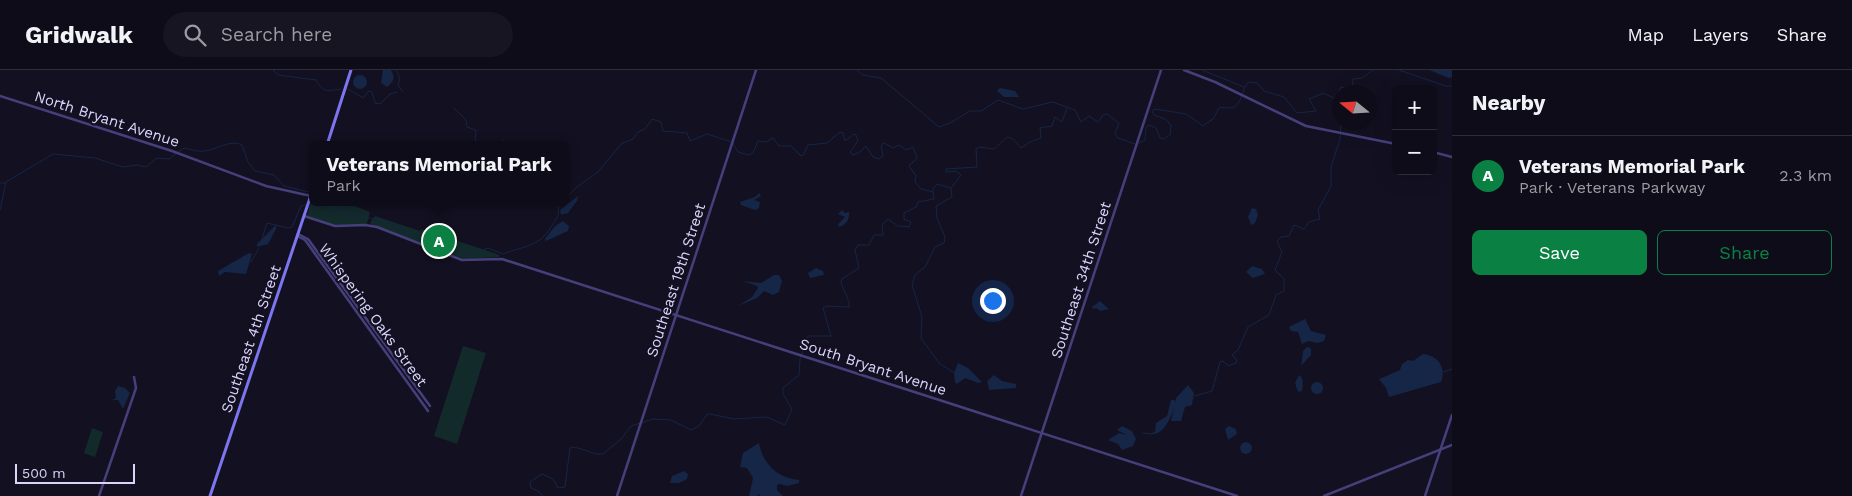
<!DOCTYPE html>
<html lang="en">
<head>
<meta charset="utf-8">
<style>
  :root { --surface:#0e0c19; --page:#171522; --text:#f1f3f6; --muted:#9b9ba2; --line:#2e2c38; --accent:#0b8043 }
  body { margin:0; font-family:"Work Sans",sans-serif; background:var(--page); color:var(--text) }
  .controls { position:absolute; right:15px; top:15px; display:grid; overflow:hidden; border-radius:8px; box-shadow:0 5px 20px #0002 }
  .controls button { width:45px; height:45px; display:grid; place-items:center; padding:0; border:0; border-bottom:1px solid var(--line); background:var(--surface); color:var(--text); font:25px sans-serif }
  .compass { position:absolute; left:1332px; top:15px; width:45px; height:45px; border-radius:50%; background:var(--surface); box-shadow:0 5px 20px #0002; rotate:288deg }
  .scale { position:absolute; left:15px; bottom:12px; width:120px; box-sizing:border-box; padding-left:5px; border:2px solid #dad4fa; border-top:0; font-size:14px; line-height:18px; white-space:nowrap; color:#dad4fa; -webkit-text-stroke:4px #131021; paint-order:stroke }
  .you { position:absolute; left:992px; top:230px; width:18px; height:18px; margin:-12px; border:4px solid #fff; border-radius:50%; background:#1a73e8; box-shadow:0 0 0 8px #1a73e833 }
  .badge { display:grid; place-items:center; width:32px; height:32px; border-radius:50%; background:var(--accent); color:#fff; font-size:16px; font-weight:700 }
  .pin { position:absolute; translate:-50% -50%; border:2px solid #fff; box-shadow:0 1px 5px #0006 }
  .popup { position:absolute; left:309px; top:71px; width:260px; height:65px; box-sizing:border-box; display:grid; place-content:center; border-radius:8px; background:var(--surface); filter:drop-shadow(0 1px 4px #0005); font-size:16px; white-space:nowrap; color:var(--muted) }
  .popup b { font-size:19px; color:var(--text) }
  .popup::after { content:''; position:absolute; left:50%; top:100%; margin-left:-10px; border:10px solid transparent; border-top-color:var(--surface) }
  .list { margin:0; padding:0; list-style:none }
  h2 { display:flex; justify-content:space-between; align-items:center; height:65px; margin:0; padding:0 20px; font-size:21px }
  h2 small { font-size:16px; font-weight:400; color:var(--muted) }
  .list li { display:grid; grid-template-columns:32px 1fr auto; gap:15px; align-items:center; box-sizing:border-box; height:80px; padding:0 20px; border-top:1px solid var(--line) }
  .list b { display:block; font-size:19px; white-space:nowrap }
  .list p { margin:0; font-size:16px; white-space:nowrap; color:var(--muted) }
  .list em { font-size:16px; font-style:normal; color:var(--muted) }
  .actions { display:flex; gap:10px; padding:15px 20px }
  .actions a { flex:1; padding:11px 0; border:1px solid var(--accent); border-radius:8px; text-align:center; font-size:18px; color:var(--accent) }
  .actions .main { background:var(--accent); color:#fff }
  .icon { flex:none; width:28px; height:28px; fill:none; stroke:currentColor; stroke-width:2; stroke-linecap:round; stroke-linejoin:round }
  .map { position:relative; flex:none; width:1452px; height:426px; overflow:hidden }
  header { display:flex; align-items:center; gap:30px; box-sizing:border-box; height:70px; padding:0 25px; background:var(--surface); border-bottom:1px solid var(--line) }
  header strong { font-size:24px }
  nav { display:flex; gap:28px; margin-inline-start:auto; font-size:18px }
  .search { width:350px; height:45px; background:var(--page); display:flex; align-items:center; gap:12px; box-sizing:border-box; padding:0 18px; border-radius:28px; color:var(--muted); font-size:19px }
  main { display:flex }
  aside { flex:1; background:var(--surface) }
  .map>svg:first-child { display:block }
  .green { fill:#132a2a }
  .water { fill:#152646 }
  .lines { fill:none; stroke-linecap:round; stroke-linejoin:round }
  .stream { stroke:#152646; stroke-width:1 }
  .tertiary { stroke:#45407b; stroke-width:2.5 }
  .secondary { stroke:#7e75f1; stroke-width:3 }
  .labels { text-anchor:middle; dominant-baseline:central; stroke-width:4.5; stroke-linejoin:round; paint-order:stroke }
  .street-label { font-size:15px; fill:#dad4fa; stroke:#131021 }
</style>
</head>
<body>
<header>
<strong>Gridwalk</strong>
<div class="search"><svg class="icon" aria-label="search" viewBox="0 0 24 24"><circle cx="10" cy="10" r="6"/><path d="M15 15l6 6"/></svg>Search here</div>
<nav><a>Map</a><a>Layers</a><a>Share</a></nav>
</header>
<main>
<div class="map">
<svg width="1452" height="426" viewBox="0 0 1452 426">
  <rect width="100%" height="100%" fill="#131021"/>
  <!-- green -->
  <g class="green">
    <polygon points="313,125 313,132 344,132 370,142 367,154 335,155 307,146"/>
    <polygon points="375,146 420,161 421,159 500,185 499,187 464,189 372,155 370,153"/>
    <polygon points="463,276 486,283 457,374 434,366"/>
    <polygon points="92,358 103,362 95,387 84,383"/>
  </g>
  <!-- water -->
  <g class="water">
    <path d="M383,0H391C396,8 393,12 387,17L381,13Z"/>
    <polygon points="1429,0 1452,0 1452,7 1449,8"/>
    <circle cx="360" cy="12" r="7"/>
    <polygon points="1000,18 1015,21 1019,27 1004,27 997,21"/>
    <polygon points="759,123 761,126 754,130 760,132 759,138 755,140 741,135 740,132 755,127"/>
    <polygon points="578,126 577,131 568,143 561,145 560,140"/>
    <polygon points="1252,138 1256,139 1258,145 1255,153 1251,155 1248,147"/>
    <path d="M842,140L845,143L849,142C850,149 846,155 839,157L838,154L845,147L838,144Z"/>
    <polygon points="563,151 569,156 568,161 546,171 545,169 555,156"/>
    <polygon points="276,155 276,159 268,174 257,177 257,174"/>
    <polygon points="249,183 252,184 246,204 225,202 219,206 218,201"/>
    <polygon points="1252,196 1262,199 1265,204 1253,208 1246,202"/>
    <polygon points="816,198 823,201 824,205 810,208 808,203"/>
    <polygon points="774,205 779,205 782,211 779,222 773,225 764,221 757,228 738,236 752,227 758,218 757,216 743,211 761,213"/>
    <polygon points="1100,231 1109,239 1100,241 1096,238 1093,239 1092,237"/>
    <polygon points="1305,249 1311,261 1326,265 1324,271 1318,273 1308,271 1302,274 1298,262 1291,261 1289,257"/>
    <polygon points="1307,277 1311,278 1311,285 1301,296 1303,281"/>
    <path d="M1423,284C1437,285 1447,297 1441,312L1389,327L1386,318L1379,309L1400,300L1402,294L1408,290L1413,291Z"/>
    <polygon points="958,293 968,298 982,312 978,313 965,308 957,314 955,312 954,303"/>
    <polygon points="994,305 1002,311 1016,314 1016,318 989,320 987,311"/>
    <path d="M1299,305C1304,308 1303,315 1302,321L1298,322L1295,313Z"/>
    <circle cx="1317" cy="318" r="6"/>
    <polygon points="1188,315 1194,323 1192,335 1185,337 1181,351 1171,351 1176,328"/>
    <polygon points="118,316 125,318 130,323 123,339 118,330 112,330 116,328 115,321"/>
    <path d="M1171,330H1174L1176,333C1171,346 1165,367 1148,364L1155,362L1156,353L1167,346Z"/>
    <polygon points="1122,356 1132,361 1136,369 1133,376 1122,380 1118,374 1108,370 1119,363 1127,365 1117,360"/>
    <polygon points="1229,356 1236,359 1237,364 1228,370 1225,359"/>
    <circle cx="1246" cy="378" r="6"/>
    <path d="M759,373C763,394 777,408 799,410V413L787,416L780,414L777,415V420L783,426H760L758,423V426H749L753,408L747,398L740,397L743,383Z"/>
    <polygon points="684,401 688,404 687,409 679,413 670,413 672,406"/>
  </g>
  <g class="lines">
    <!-- stream -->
    <g class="stream">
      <path d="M273,0L278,5L316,10C323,23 327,21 341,19"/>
      <polyline points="396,0 400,8 398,15 403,22"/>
      <polyline points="857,0 863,5 881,8 939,57 950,53 970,41 981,41 998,30 1023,39 1053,32 1075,40 1081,52 1089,46 1098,52 1103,45 1107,44 1119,53 1115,64 1118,68 1135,74"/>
      <polyline points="1202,0 1244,17"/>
      <polyline points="1399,0 1446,16 1452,16"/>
      <polyline points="348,19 363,28 369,21 372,22 375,33 380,34 390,24 397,22"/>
      <polyline points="1352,22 1353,9 1362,8 1373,0"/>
      <polyline points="454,38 466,50 467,57 476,60 475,70 480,75"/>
      <path d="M1139,73L1145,70L1146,58L1149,55L1156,58L1160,68L1164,69L1170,65L1171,55L1165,49L1154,45L1152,41L1155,39L1186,44L1203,56L1213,49L1219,38C1223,37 1228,38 1231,38C1243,36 1241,17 1249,12L1257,13L1264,21L1284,27L1297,43L1316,41L1309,29L1324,23L1333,28L1337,26L1341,17L1352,19"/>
      <polyline points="501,75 504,70"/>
      <polyline points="0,113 6,113"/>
      <polyline points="952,117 961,105 956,101 946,102 946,99 977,97 976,79 979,77 994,79 1007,67 1013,69 1021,78 1030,72 1041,68 1040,58 1052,56 1055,47 1062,52 1067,38"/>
      <polyline points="951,118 952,127 936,136 937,148 945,167 944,173 935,177 925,197 915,205 912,215 922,247 921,268 939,293 954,303"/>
      <polyline points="565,129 577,117 598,102 621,74 633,69 638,62 645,59 652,49 661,52 663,61 687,63 690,71 707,64 732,72 738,82 749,85 753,83 758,71 766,72 773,68 779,76 791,76 801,86 804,84 808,75 827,73 840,62 843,63 845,71 854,64 856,65 858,71 850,82 853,85 860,82 866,76 873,87 879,89 883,86 881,76 884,73 893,78 899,75 906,80 913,77 917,88 909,96 916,106 915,112 921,119 933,122"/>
      <polyline points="325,132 329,137 341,140"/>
      <path d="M338,132L341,140L348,144L381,150L394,157L405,159C425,177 432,165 453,174C459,176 463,183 469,185L488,178L503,184C526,175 539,178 553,154C557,147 560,145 558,136"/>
      <polyline points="553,132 558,136"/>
      <polyline points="559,136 563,132"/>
      <polyline points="309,137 315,138 320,132"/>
      <path d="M0,140L6,112L53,84L95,88L123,97L137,95L146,97L157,88L169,89L184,78C190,79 197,82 204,81C216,80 230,69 242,75L248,92L255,101L274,105L284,116L309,122"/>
      <polyline points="261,172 267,153 288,158 292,157 301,136 305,135"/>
      <polyline points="251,192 259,178"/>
      <polyline points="1443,302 1452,299"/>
      <polyline points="1195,326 1212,321 1220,292 1223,291 1228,296 1236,293 1237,290 1232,285 1238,280 1248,257 1269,245 1276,225 1284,221 1284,209 1275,200 1282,182 1277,171 1281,167 1289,166 1294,155 1304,159 1309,152 1320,149 1318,140 1331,116 1331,97 1340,69 1341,52"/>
      <polyline points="1143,363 1150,364"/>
      <path d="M543,426L538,421L531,418L530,412L542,404L553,409L558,418L565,417L570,378C580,375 592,386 603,384L621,369L631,356L653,349L671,350L691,360L699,356L707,344H710L734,349L767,347L785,355L792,339L783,324V318L799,305L800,289L808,266H831L823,238L827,236L849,237V232L841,213L842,209L859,198L855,180L858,175H869L874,165H883L882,155L888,149L898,156L909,157L911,152L904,149V143L916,137L918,132L934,129L933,119L937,114L951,118"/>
    </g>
    <!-- tertiary -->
    <g class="tertiary">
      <polyline points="1184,0 1215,12 1306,56 1396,74"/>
      <polyline points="0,26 172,81 266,116 311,126"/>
      <polyline points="1433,82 1452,87"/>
      <polyline points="304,146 335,156 365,155 377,157 462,190 502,189 1237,426"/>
      <polyline points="298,164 308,169 430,336"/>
      <polyline points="297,166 305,170 428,341"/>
      <polyline points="99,426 136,318 134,307"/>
      <polyline points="617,426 756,0"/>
      <polyline points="1021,426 1161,0"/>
      <polyline points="1324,426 1452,375"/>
      <polyline points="1425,426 1452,345"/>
    </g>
    <!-- secondary -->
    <g class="secondary">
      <polyline points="327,75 351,0"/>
      <polyline points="210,426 313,119"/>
    </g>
  </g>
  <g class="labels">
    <!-- street labels -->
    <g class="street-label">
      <text transform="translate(107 49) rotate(18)">North Bryant Avenue</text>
      <text transform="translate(676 210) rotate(-72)">Southeast 19th Street</text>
      <text transform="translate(1081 210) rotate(-72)">Southeast 34th Street</text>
      <text transform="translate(373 245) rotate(54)">Whispering Oaks Street</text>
      <text transform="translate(251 269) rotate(-71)">Southeast 4th Street</text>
      <text transform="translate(873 297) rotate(18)">South Bryant Avenue</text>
    </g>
  </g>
</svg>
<div class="controls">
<button>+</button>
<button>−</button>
</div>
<svg class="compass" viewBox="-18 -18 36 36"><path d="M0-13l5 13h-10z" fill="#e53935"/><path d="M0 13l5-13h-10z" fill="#9b9ba2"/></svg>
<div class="scale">500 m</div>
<div class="you"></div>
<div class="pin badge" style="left:439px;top:171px">A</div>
<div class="popup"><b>Veterans Memorial Park</b>Park</div>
</div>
<aside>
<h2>Nearby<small></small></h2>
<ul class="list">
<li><span class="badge">A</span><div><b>Veterans Memorial Park</b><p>Park · Veterans Parkway</p></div><em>2.3 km</em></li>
</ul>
<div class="actions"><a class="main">Save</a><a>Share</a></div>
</aside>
</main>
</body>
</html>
